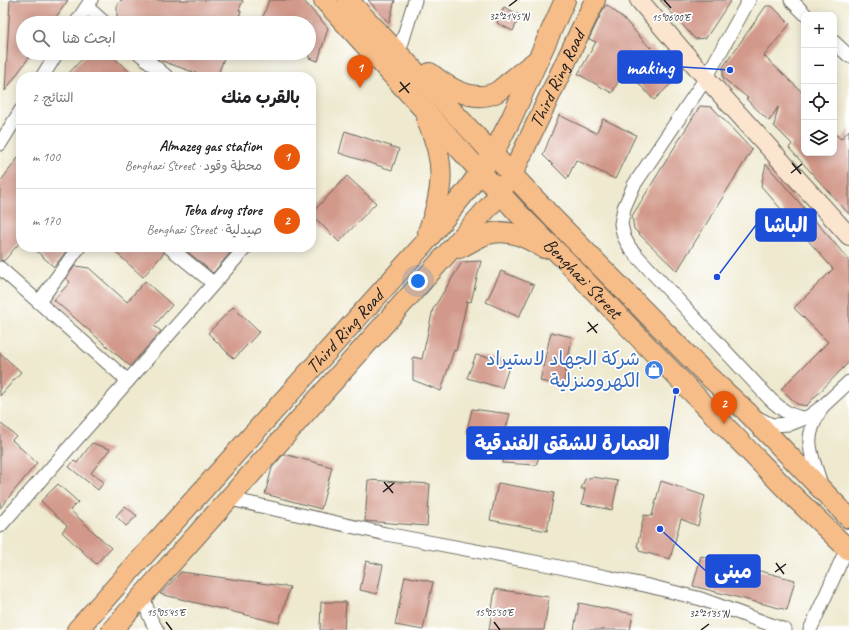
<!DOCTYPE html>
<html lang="ar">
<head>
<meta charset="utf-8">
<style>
  :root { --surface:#fff; --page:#f6f6f6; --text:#202124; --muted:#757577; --line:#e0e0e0; --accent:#ea580c }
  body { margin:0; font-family:Caveat,"Playpen Sans Arabic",sans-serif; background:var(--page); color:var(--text); direction:rtl }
  .controls { position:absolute; right:12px; top:12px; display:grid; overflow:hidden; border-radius:8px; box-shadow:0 2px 10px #0003 }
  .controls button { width:36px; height:36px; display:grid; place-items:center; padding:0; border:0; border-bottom:1px solid var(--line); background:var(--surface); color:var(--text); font:20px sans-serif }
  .you { position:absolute; left:418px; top:281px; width:14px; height:14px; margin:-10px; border:3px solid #fff; border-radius:50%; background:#1a73e8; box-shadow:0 0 0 6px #1a73e833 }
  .badge { display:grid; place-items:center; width:26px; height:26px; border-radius:50%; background:var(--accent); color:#fff; font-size:13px; font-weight:700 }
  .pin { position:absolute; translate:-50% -33px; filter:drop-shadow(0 1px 2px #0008) }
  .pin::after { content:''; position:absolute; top:21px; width:14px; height:12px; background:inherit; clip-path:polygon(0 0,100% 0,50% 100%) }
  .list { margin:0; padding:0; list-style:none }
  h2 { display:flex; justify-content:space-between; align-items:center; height:52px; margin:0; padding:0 16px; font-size:17px }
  h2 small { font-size:13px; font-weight:400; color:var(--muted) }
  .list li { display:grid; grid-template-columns:26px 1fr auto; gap:12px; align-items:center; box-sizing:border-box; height:64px; padding:0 16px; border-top:1px solid var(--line) }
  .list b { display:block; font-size:15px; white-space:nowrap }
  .list p { margin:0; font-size:13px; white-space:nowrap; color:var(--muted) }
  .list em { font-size:13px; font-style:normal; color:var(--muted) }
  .icon { flex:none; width:22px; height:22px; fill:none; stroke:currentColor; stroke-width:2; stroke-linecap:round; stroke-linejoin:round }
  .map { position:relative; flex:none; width:849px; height:630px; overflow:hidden; direction:ltr }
  .search { position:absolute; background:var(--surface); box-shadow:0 2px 10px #0003; left:16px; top:16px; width:300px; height:44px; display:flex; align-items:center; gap:10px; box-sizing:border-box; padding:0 14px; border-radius:22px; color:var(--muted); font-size:15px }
  .panel { position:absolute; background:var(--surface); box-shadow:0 2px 10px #0003; left:16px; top:72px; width:300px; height:180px; border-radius:16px; direction:rtl }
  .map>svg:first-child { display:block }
  .building { fill:#d29889 }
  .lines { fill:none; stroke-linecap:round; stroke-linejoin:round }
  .street-casing { stroke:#66645b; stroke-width:15 }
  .secondary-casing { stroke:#66645b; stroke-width:20 }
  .primary-casing { stroke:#66645b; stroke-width:22 }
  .street { stroke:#fff; stroke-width:13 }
  .secondary { stroke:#fce5cf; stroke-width:18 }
  .primary { stroke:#f7bd88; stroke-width:20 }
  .ticks { fill:none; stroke:#1c1c1c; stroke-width:1.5 }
  .labels { text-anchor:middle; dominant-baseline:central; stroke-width:3.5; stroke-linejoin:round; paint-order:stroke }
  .street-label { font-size:19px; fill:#1c1c1c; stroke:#fff }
  .shop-label { font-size:19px; fill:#366cbe; stroke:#fff; text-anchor:end }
  .ticks-label { font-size:10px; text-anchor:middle; fill:#1c1c1c; stroke:#fff; stroke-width:3.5; stroke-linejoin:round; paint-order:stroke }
  .leader { fill:none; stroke:#1d4ed8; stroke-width:1.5 }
  .callout-dot { fill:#1d4ed8; stroke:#fff; stroke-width:1.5 }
  .callout { fill:#1d4ed8; stroke:#1d4ed8; stroke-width:1.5 }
  .callout-label { font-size:20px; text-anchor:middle; font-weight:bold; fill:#fff }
</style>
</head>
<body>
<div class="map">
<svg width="849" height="630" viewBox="0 0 849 630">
  <rect width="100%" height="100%" fill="#fff"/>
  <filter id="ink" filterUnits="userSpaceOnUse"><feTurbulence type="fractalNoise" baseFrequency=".025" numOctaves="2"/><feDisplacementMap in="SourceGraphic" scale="8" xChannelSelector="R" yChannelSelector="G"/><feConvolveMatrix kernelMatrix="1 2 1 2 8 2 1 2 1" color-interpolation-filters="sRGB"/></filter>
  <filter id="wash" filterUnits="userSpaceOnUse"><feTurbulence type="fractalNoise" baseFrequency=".012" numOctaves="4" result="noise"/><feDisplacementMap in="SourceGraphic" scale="16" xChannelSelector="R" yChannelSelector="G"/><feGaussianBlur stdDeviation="0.9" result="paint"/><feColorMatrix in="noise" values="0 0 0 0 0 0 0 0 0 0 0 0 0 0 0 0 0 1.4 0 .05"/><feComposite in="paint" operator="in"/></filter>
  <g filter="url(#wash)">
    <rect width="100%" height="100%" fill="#eee9cf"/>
    <g id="blocks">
      <!-- building -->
      <g class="building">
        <polygon points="10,0 68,0 52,23 23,23 23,53 32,53 5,91"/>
        <polygon points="121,0 243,0 239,10 241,11 237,23 117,23 117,6"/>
        <polygon points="269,0 303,0 328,28 318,61 309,58 309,23 261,23"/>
        <polygon points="368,0 395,0 389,23"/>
        <polygon points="660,0 731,0 706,38 695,39"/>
        <polygon points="607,5 624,19 650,48 651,46 679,76 654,100 625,69 612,93 578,74 596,42 589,39 605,6"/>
        <polygon points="766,6 772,6 790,24 764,56 804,94 804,153 834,153 834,133 841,139 849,130 849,214 789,148 792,144 774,126 778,107 769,121 746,99 748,98 723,78 723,67"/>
        <polygon points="504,7 520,15 513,31 497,23"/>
        <polygon points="88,53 109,53 135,77 65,77"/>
        <polygon points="151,53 226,53 217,77 207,77 159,60"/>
        <polygon points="700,106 712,107 752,150 677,271 634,229 632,216"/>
        <polygon points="559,115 596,133 603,119 636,135 615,179 576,160 567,179 543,155"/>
        <polygon points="345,131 399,149 392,170 339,153"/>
        <polygon points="21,154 21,241 4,261 0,260 0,182"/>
        <polygon points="766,164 849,260 849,362 806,406 797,404 781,389 828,342 794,308 833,269 761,186"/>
        <polygon points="347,176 376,203 339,242 311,214"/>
        <polygon points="32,247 65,247 68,249 54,267"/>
        <polygon points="110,247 161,247 164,253 143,277"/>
        <polygon points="182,247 235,247 213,273"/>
        <polygon points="481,261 471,302 467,301 456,351 454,350 441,391 413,380 413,357 422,359 433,309 462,262"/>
        <polygon points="75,266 89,268 127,302 145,281 172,305 154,326 161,331 130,366 54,300 70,282 66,278"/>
        <polygon points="501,271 534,285 519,317 486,302"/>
        <polygon points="233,307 259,332 234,359 208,333"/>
        <polygon points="551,332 572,337 563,386 540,381"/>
        <polygon points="0,353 21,372 0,396"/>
        <polygon points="476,355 511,361 502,388 467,378"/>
        <polygon points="472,409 510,414 503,438 467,430"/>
        <polygon points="0,423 16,436 12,440 37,463 0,508"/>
        <polygon points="509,439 532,444 533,454 539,457 536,465 502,463"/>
        <polygon points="92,443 110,449 91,473 104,482 98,490 69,467 74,461 77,463"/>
        <polygon points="284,454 332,467 321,509 265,494 272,468"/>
        <polygon points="593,477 618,481 612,510 582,504 585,489 581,489 585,479"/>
        <polygon points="368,480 430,484 427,526 365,521"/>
        <polygon points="661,481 705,496 698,526 681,519 670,559 639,551 639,547 637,547 644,515 652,516"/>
        <polygon points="498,483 554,493 547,531 490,520"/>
        <polygon points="58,484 78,502 70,510 111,548 96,564 62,532 67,526 41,501"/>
        <polygon points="125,506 137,516 126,526 116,516"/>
        <polygon points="701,556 795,580 787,610 693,586"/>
        <polygon points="366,561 383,565 377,594 360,590"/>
        <polygon points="181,572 290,587 279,623 160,594"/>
        <polygon points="405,576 433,582 423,630 395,625"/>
        <polygon points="495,589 549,597 544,630 489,630"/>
        <polygon points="321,602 346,602 344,630 320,630"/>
        <polygon points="579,603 633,614 630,630 574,630"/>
      </g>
    </g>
  </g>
  <g filter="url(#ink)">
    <use href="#blocks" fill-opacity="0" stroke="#66645b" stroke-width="1"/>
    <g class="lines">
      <defs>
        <g id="street">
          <path d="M749,0L706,78L634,185L624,208L621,224L624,237L630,248L638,257L770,399C781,409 790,417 805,418"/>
          <polyline points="791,0 806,15"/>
          <polyline points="87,7 105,23"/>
          <polyline points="76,23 91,0"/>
          <polyline points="834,42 849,56"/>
          <polyline points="400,49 415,0"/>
          <polyline points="139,53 167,77"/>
          <polyline points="42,77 57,53"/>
          <polyline points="0,144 21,110"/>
          <polyline points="169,247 213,283"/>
          <polyline points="0,268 128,381"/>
          <polyline points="39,302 79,247"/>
          <polyline points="758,418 772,425 790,424 808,417 823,406 849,382"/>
          <path d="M821,485C812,452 801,443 821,409"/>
          <polyline points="230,499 386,534 545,564 649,586 701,599 785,630"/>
          <polyline points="0,526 246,247"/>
          <path d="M144,595C146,609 149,619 157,630"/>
          <polyline points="810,630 847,548"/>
        </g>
        <polyline id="secondary" points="639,0 706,78 849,236"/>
        <g id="primary">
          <path id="s1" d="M324,0L519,214L564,259L651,350L789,492L849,550"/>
          <polyline points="348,0 552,217 706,374 746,411 849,518"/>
          <path d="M430,73C447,87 472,103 495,93C501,90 506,84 512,80C520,73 528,67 536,61"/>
          <path d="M427,121C446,161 444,191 428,232"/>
          <path d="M459,248C468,244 476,238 485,235C507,227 526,237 544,248"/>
          <path id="s2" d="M77,630L423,245L468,189L493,154L512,117L565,0"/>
          <path id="s3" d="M112,630L493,202L512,175L595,0"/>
        </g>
      </defs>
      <!-- street casing -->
      <use href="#street" class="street-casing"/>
      <!-- secondary casing -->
      <use href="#secondary" class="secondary-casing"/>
      <!-- primary casing -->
      <use href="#primary" class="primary-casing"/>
      <!-- street -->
      <use href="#street" class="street"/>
      <!-- secondary -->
      <use href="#secondary" class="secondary"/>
      <!-- primary -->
      <use href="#primary" class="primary"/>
    </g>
  </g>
  <!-- ticks -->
  <path class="ticks" d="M664,0L671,8M509,6L517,0M400,82L409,93M399,92L410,83M792,163L801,174M791,173L802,164M588,322L597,333M587,332L598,324M384,482L393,493M383,492L394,483M776,563L784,574M775,572L786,564M166,622L172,630M494,622L500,630M701,630L709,624"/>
  <!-- icons -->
  <defs>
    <symbol id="shop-disc" viewBox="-11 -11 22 22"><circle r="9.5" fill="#3f7fe0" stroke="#fff"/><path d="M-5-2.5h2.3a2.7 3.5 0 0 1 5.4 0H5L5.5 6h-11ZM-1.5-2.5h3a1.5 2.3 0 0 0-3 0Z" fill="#fff"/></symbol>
  </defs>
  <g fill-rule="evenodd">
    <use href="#shop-disc" x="643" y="359" width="22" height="22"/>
  </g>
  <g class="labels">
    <!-- street labels -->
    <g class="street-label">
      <text stroke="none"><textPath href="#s3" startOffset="712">Third Ring Road</textPath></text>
      <text stroke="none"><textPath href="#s1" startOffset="380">Benghazi Street</textPath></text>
      <text stroke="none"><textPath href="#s2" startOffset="401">Third Ring Road</textPath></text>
    </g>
    <!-- shop labels -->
    <g class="shop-label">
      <text x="640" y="359">شركة الجهاد لاستيراد<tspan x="640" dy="22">الكهرومنزلية</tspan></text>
    </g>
  </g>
  <g class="ticks-label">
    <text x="509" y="20">32°21'45"N</text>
    <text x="671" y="21">15°06'00"E</text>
    <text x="166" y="616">15°05'45"E</text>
    <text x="494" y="616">15°05'50"E</text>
    <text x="709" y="617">32°21'35"N</text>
  </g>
  <!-- callouts -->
  <path class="leader" d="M730 70L682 67M717 277L756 225M676 391L668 443M660 529L706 571"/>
  <g class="callout-dot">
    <circle cx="730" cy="70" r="4"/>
    <circle cx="717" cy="277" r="4"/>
    <circle cx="676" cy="391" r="4"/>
    <circle cx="660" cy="529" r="4"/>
  </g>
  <g class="callout">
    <rect x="618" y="51" width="64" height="32" rx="4"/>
    <rect x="756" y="209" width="60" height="32" rx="4"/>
    <rect x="467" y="427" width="201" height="32" rx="4"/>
    <rect x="706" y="555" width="54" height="32" rx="4"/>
  </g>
  <g class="callout-label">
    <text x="650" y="74">making</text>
    <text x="786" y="232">الباشا</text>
    <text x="567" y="450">العمارة للشقق الفندقية</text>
    <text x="733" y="578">مبنى</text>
  </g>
</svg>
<div class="controls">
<button>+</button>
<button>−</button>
<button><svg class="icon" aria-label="locate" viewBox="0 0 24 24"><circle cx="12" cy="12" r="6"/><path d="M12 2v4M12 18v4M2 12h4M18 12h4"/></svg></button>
<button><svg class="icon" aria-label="layers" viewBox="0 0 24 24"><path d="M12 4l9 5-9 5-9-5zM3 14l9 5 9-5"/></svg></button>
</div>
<div class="you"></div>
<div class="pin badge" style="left:360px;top:88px">1</div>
<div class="pin badge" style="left:724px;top:424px">2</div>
<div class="search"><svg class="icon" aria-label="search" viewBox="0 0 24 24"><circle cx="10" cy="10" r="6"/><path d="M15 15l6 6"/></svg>ابحث هنا</div>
<section class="panel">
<h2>بالقرب منك<small>النتائج: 2</small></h2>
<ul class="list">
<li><span class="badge">1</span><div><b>Almazeg gas station</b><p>محطة وقود · Benghazi Street</p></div><em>100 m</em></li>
<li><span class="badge">2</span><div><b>Teba drug store</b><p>صيدلية · Benghazi Street</p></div><em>170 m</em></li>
</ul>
</section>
</div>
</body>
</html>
